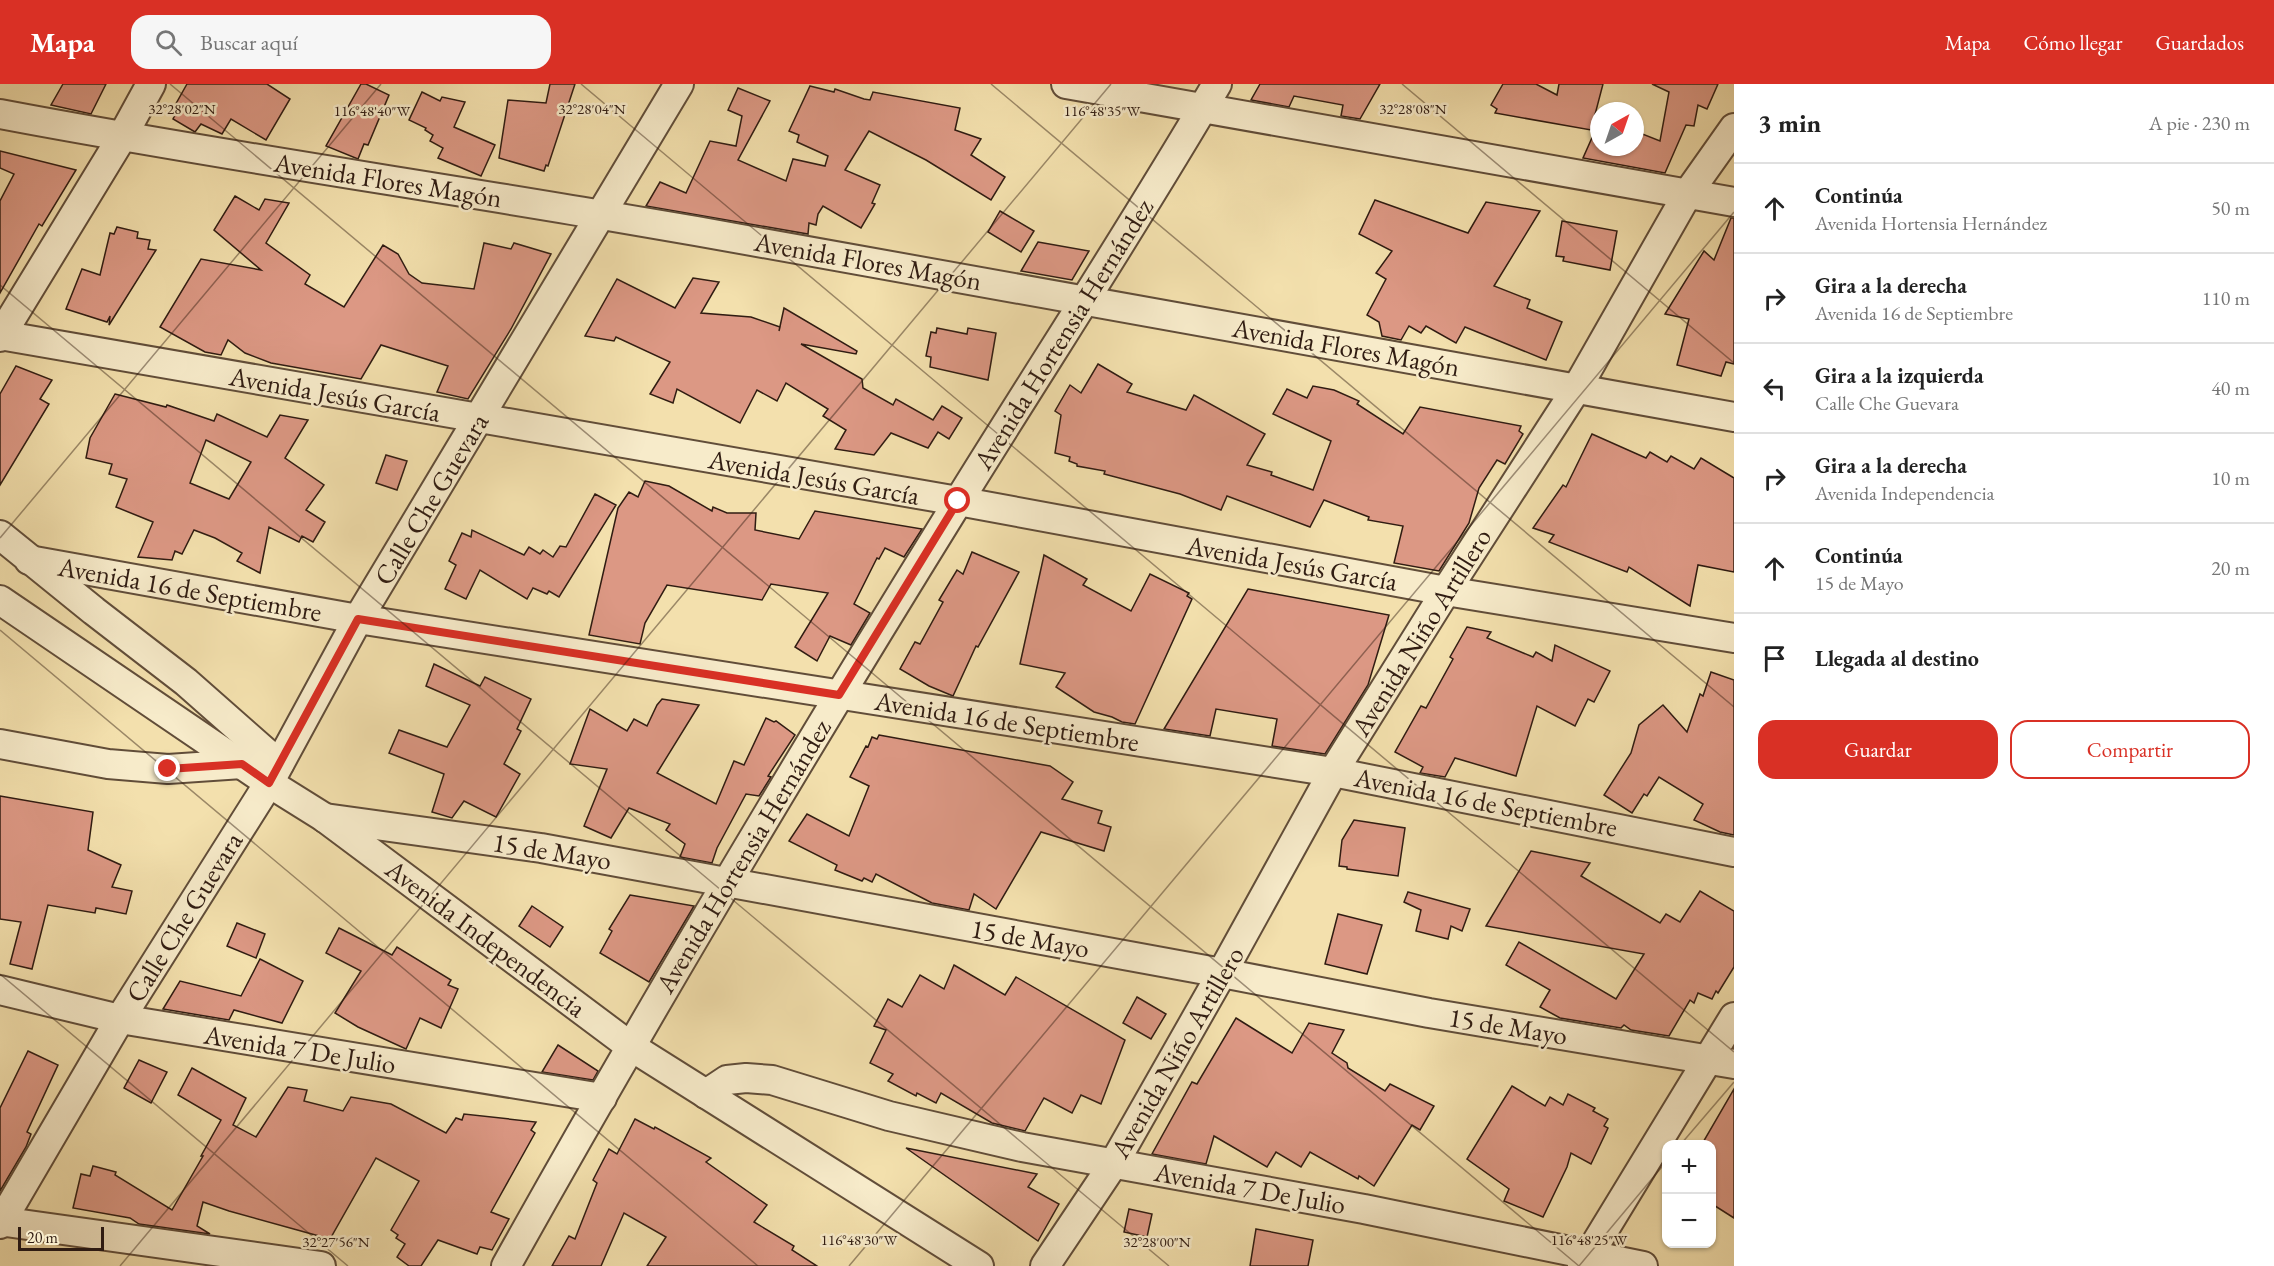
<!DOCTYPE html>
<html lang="es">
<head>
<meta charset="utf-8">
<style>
  :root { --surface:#fff; --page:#f6f6f6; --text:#222; --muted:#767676; --line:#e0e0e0; --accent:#d93025 }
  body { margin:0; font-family:"EB Garamond",serif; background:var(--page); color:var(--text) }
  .controls { position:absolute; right:18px; bottom:18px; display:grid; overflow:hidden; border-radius:12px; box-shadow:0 2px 4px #0004 }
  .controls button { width:54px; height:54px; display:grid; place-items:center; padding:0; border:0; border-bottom:2px solid var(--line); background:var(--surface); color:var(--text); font:30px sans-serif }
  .compass { position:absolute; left:1590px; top:18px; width:54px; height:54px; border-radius:50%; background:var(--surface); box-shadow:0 2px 4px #0004; rotate:40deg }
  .scale { position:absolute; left:18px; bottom:15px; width:86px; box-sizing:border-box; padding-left:6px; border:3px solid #301c12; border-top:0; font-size:16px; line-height:21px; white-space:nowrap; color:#301c12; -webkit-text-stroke:4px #f7ebca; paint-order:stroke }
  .stop { position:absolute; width:18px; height:18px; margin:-14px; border:4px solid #d93025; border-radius:50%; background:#fff }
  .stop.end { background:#d93025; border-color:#fff; box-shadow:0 2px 6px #0008 }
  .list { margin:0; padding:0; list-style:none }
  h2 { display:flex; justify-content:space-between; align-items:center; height:78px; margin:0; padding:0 24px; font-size:26px }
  h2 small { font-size:20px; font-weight:400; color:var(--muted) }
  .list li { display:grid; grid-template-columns:39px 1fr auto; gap:18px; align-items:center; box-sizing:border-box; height:90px; padding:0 24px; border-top:2px solid var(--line) }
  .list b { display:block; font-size:22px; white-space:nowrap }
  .list p { margin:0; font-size:20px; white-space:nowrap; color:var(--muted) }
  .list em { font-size:20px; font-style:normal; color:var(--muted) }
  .actions { display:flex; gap:12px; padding:18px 24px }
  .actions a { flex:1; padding:14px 0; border:2px solid var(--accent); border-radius:18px; text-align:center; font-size:21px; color:var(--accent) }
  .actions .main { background:var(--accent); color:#fff }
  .icon { flex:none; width:33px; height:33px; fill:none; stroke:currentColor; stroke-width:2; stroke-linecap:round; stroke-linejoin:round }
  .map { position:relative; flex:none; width:1734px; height:1182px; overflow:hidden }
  header { display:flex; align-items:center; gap:36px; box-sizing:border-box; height:84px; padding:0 30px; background:var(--accent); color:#fff }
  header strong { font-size:28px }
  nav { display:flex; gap:33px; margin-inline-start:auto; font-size:21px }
  .search { width:420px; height:54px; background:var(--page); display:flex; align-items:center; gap:15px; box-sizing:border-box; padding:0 21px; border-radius:18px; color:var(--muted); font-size:22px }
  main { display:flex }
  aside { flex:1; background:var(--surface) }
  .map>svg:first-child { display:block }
  .building { fill:#dc9884; stroke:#301c12; stroke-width:1.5; fill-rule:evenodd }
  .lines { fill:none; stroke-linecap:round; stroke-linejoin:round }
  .street-casing { stroke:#614d39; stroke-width:32 }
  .street { stroke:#f7ebca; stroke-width:28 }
  .route { stroke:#d93025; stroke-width:8 }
  .ticks { fill:none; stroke:#301c12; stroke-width:1.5; stroke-opacity:0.45 }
  .labels { text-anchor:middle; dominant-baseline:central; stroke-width:5; stroke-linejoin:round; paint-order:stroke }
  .street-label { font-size:27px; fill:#301c12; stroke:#f7ebca }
  .ticks-label { font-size:15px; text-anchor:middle; fill:#301c12; stroke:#f7ebca; stroke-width:5; stroke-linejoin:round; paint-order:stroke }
</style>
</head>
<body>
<header>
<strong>Mapa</strong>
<div class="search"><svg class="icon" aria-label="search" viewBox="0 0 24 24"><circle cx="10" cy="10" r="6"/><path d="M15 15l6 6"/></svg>Buscar aquí</div>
<nav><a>Mapa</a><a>Cómo llegar</a><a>Guardados</a></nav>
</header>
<main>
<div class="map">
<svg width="1734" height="1182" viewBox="0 0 1734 1182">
  <rect width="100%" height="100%" fill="#f3e0ad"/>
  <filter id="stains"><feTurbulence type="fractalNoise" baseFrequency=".00333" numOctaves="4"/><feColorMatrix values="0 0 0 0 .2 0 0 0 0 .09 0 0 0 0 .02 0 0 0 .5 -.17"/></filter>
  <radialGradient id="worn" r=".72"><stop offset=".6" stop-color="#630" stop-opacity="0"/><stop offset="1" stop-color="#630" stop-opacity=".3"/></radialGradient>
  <!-- building -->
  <g class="building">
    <polygon points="63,0 106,0 91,30 51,21"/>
    <polygon points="187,0 267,0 290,15 266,56 231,35 222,50 201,40 195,48 173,35 177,27 173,25"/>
    <polygon points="361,0 366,0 389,11 368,61 364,60 358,75 326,62"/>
    <polygon points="550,0 575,0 548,82 546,81 544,87 499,74 508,16 546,19"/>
    <polygon points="1260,0 1380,0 1360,35 1341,32 1343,21 1294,12 1289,23 1251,16"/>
    <polygon points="1503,0 1536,0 1557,11 1559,0 1603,0 1591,46 1495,29 1497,25 1491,21"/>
    <polygon points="1652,0 1718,0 1707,25 1698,21 1694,42 1686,41 1665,89 1583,74 1599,38 1599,63 1635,63 1635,47 1660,57 1669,8"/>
    <polygon points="810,2 834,8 835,5 864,15 870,16 873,8 960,24 955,46 981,55 971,71 1005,93 991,116 926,76 869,47 845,86 880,101 872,119 875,120 861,144 823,122 818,130 816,141 809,139 808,150 646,122 660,98 686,109 710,57 736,62 742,32 728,26 738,4 770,17 738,76 786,97 793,75 825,82 828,72 797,58 799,51 789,47"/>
    <polygon points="422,8 440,17 442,13 465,18 454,43 495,61 481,92 438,74 443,64 430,57 433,51 425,46 426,44 409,36"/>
    <polygon points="0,67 76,86 42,142 39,140 0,209 0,117 14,90 0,84"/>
    <polygon points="235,112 259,126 265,115 289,119 266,159 310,191 305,200 344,223 383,161 398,170 409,190 422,199 474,205 484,159 511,165 514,159 551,170 511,245 468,315 437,308 448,282 381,261 361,295 271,279 245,269 228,256 221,271 205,268 160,243 201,175 261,186 214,146"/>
    <polygon points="1375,116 1468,149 1486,118 1540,127 1494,202 1530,216 1527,224 1562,238 1546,276 1465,243 1456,259 1426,242 1421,249 1409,242 1401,256 1382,252 1379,238 1367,231 1386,195 1376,189 1392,167 1359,150"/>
    <polygon points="1000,127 1034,147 1021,168 988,148"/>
    <polygon points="1731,134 1734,134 1734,280 1726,278 1721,292 1677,281 1689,235 1665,230 1704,167 1714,176"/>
    <polygon points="1562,137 1617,147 1610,186 1563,177 1564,173 1556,172"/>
    <polygon points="117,143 138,148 137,154 150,156 148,165 156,166 109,241 110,232 107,238 66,225 82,185 100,191 110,149 114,150"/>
    <polygon points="1038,158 1089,167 1072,196 1021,187"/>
    <polygon points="693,194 719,198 701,229 751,233 780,243 779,247 784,224 857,267 856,270 801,260 862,295 863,304 893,321 896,315 933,336 942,322 962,334 949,355 938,348 928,364 891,349 874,371 835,365 846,346 823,332 828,325 786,299 777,317 757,306 740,339 677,305 673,319 650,310 670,278 616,253 614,257 585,252 617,195 675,224"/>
    <polygon points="937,244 967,250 968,244 996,249 988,296 930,283 931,273 926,272 931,248 936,249"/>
    <polygon points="1098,280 1132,300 1127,308 1186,326 1194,311 1265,350 1247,381 1272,388 1271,391 1313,406 1331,357 1273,330 1287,305 1307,314 1313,302 1334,306 1359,317 1357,320 1403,350 1420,323 1521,342 1519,347 1523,350 1505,380 1497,376 1479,404 1469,439 1439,487 1394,479 1403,442 1368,436 1369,433 1324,416 1310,443 1227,412 1221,426 1180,410 1104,390 1105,387 1077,382 1077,380 1069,377 1070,373 1055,369 1061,331 1055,327 1070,301 1081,309"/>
    <polygon points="16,282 52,296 40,315 49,320 0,401 0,310"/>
    <path d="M115,310L166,323L167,321L214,337L217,330L267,353L280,331L308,336L285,374L324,401L306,426L325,438L313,458L302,452L299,458L269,443L260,489L237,477L242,469L215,454L194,446L182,470L175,467L172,476L138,473L153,438L116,423L127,395L109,390L112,380L86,374L90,354ZM206,356L251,378L229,415L190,399Z"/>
    <polygon points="1592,350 1646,374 1650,368 1667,378 1671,372 1694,385 1701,374 1734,394 1734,488 1698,481 1690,522 1629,483 1627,488 1549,458 1554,451 1533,444 1563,401 1566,403"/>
    <polygon points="386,371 407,377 397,406 376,399"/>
    <polygon points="645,397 669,402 712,427 713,423 727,429 756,429 755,446 799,455 815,427 922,445 904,473 885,464 879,475 877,474 854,520 870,529 851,561 830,552 817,577 795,563 828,509 771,500 762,516 667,501 645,539 640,560 589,551 618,424 629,408 638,413"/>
    <polygon points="595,410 616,421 559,513 549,507 547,510 533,504 527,515 480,486 466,515 445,505 456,481 449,477 462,449 471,453 472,446 524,471 529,463 540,470 543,466 553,473 560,462 566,463"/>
    <polygon points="972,468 1019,488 978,563 976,562 953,612 929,602 900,585 915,558 920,560 943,518 939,516 957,486 963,490"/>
    <polygon points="1044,471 1087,495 1083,501 1131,527 1150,490 1189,509 1187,512 1192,515 1135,640 1122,638 1112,633 1094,628 1056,603 1065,589 1020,580"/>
    <polygon points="1248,505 1389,531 1368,601 1325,670 1272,662 1277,635 1216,625 1210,652 1164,645"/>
    <polygon points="1467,543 1491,548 1487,554 1533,573 1536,568 1552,577 1555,561 1610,587 1594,618 1588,615 1575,642 1537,622 1516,692 1455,674 1445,693 1420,689 1423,683 1395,668 1421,622 1426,624 1453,575 1450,573"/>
    <polygon points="434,580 480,602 485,593 531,615 517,645 521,647 504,680 520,690 496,733 464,717 452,734 432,728 444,690 389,669 399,646 447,663 470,621 426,602"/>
    <polygon points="1711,588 1734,596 1734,751 1720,748 1694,736 1703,720 1659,693 1647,712 1644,710 1632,729 1604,711 1631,669 1639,641 1663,621 1687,648 1700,610 1703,612"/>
    <polygon points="662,615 699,621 657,689 716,720 734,677 744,681 766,634 774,638 776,637 795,651 768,692 771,693 759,712 746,710 717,764 712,779 680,773 685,760 666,746 670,740 629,724 611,754 584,742 607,685 570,680 590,625 627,647 634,635 647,642 657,621"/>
    <polygon points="879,651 1050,682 1073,698 1062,715 1102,727 1098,739 1111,743 1104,767 1041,748 996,825 974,810 969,826 932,819 876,790 872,798 864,794 862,797 835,786 837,781 789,757 807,730 849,752 869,702 850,693 866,662 868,663 872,653 877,655"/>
    <polygon points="0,712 93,728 88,766 121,781 112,803 132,807 126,830 96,824 95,829 48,821 32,885 10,880 21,838 0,835"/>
    <polygon points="1354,736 1405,744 1398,792 1347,785 1347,783 1339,782 1342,756"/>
    <polygon points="1531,767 1590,779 1581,792 1660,839 1666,830 1680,838 1700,807 1734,827 1734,883 1718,909 1716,907 1712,915 1698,909 1694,919 1690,916 1669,952 1631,946 1624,941 1621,944 1560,934 1540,923 1550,906 1506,881 1519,858 1616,915 1644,870 1486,842"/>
    <polygon points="1408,808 1470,825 1462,847 1451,842 1448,855 1416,847 1421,826 1404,818"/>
    <polygon points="630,811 694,822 649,898 600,869 612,847 609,845"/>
    <polygon points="532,822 563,843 550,863 519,842"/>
    <polygon points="1338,830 1382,841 1367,890 1325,880"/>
    <polygon points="237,839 265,850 256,874 227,862"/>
    <polygon points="339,844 392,871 397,863 451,896 448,901 458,905 441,944 420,934 406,965 358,943 335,929 361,887 326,869"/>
    <polygon points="260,875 303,897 282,939 234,926 229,936 163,925 180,897 241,912"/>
    <polygon points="954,881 1005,911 1016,893 1125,956 1101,1020 1081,1011 1072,1029 1044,1014 1025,1047 992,1039 941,1009 936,1019 917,1009 916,1012 888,997 893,990 870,979 886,946 874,942 888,915 902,923 920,891 944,905"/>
    <polygon points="1137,913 1166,930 1151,955 1123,939"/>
    <polygon points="1236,934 1292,969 1309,939 1344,946 1332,969 1347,979 1348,984 1385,1007 1390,1000 1434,1022 1420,1046 1412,1041 1374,1102 1359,1092 1358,1095 1310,1068 1301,1083 1276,1068 1267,1083 1214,1052 1206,1080 1152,1070 1192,998 1197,1000"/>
    <polygon points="558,961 598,987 593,996 542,988"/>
    <polygon points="28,967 58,981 27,1048 31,1050 26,1063 0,1107 0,1024"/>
    <polygon points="139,976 167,988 151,1019 124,1004"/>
    <polygon points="192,984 246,1014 233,1041 256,1053 288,1003 307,1006 304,1017 343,1027 351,1013 391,1020 446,1049 456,1034 462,1036 464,1030 536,1038 531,1046 535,1049 491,1128 509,1135 492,1166 480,1163 477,1170 438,1156 421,1182 409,1182 397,1173 405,1160 396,1154 398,1151 391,1146 419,1097 376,1074 330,1155 229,1127 203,1118 197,1142 210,1150 139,1140 130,1134 73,1124 81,1090 90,1092 93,1082 116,1088 115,1091 172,1126 203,1072 201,1072 221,1036 178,1011"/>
    <polygon points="1512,1002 1545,1022 1550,1013 1563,1021 1568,1010 1595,1024 1593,1027 1608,1035 1604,1042 1608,1044 1591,1080 1571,1069 1567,1083 1543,1133 1504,1117 1509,1105 1467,1075"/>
    <polygon points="1734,1005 1734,1134 1712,1120 1712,1060 1702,1060"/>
    <polygon points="635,1035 654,1045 655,1043 711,1074 706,1078 767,1121 754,1138 794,1162 792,1166 817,1182 647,1182 666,1153 624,1129 601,1182 552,1182 569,1152 575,1155 597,1099 593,1096 609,1065 617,1070"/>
    <polygon points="906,1064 1037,1090 1028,1103 1059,1120 1038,1157"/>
    <polygon points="1129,1125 1152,1130 1147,1153 1124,1148"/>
    <polygon points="1256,1145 1313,1156 1308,1182 1250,1182"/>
  </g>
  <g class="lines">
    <defs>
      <g id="street">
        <polyline points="1066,0 1734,118"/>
        <path d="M0,30C200,68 401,97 602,131C980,195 1357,265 1734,333"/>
        <polyline points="0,251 958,417 1446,507 1734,554"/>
        <polyline points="0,253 122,53 151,0"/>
        <polyline points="0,451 94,527 186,598 279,680"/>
        <polyline points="29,476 358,535 1333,688 1734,768"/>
        <polyline points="0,516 269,699 325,734 630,962 979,1182"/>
        <polyline points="0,660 108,680 168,685 242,680"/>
        <polyline points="325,734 541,764 1222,889 1429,929 1734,980"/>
        <polyline points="0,906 120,935 602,1014"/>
        <polyline points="706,1010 727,996 746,994 772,996 889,1032 1022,1063 1364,1125 1643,1182"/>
        <polyline points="0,1137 321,1182"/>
        <polyline points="0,1140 120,935 269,699 358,535 679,0"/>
        <path d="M506,1182C650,924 802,670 958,418C1044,279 1134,142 1217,0"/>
        <polyline points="1045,1182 1114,1079 1222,889 1333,688 1446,507 1577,304 1688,109 1734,44"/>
        <polyline points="1582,1182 1734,933"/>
      </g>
    </defs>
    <!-- street casing -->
    <use href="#street" class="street-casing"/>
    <!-- street -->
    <use href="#street" class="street"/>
  </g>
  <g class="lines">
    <!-- route -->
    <polyline class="route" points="168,685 242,680 269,699 358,535 839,611 958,417"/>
  </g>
  <!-- ticks -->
  <path class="ticks" d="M170,0L1579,1182M581,0L1734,968M991,0L1734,623M1402,0L1734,279M0,201L1169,1182M0,454L381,0M0,546L758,1182M0,890L348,1182M1681,1060L1734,998M120,1182L1111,0M849,1182L1734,128M1579,1182L1666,1078"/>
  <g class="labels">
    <!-- street labels -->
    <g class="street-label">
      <text transform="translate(388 96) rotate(9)">Avenida Flores Magón</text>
      <text transform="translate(868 177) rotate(10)">Avenida Flores Magón</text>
      <text transform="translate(1063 250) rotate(-58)">Avenida Hortensia Hernández</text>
      <text transform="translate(1346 263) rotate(10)">Avenida Flores Magón</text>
      <text transform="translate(335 310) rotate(10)">Avenida Jesús García</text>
      <text transform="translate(814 393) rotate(10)">Avenida Jesús García</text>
      <text transform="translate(431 415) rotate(-59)">Calle Che Guevara</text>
      <text transform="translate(1292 479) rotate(10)">Avenida Jesús García</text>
      <text transform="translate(190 505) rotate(10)">Avenida 16 de Septiembre</text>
      <text transform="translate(1421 548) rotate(-58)">Avenida Niño Artillero</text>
      <text transform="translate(1007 637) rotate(9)">Avenida 16 de Septiembre</text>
      <text transform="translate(1486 718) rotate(11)">Avenida 16 de Septiembre</text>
      <text transform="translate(552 767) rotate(9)">15 de Mayo</text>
      <text transform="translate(743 772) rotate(-59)">Avenida Hortensia Hernández</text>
      <text transform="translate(184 833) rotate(-58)">Calle Che Guevara</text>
      <text transform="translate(486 854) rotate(37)">Avenida Independencia</text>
      <text transform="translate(1030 854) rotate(10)">15 de Mayo</text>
      <text transform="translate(1508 942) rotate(9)">15 de Mayo</text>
      <text transform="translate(300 965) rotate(9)">Avenida 7 De Julio</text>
      <text transform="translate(1177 968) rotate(-60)">Avenida Niño Artillero</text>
      <text transform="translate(1250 1104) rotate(10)">Avenida 7 De Julio</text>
    </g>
  </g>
  <g class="ticks-label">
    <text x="182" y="30">32°28'02"N</text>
    <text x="592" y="30">32°28'04"N</text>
    <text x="1413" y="30">32°28'08"N</text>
    <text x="372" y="32">116°48'40"W</text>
    <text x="1102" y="32">116°48'35"W</text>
    <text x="859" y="1161">116°48'30"W</text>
    <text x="1589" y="1161">116°48'25"W</text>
    <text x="336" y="1163">32°27'56"N</text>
    <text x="1157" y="1163">32°28'00"N</text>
  </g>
  <rect width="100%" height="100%" filter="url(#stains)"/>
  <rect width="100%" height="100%" fill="url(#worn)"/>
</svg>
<div class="controls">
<button>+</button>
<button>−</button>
</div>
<svg class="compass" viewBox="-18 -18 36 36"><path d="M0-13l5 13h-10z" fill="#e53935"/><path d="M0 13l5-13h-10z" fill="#767676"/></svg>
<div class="scale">20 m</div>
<div class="stop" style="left:958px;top:417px"></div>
<div class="stop end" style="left:168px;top:685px"></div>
</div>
<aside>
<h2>3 min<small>A pie · 230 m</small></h2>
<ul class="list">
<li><svg class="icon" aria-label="ahead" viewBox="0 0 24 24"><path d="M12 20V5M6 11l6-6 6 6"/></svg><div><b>Continúa</b><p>Avenida Hortensia Hernández</p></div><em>50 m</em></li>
<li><svg class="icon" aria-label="right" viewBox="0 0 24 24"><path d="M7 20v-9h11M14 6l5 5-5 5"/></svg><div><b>Gira a la derecha</b><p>Avenida 16 de Septiembre</p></div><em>110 m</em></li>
<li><svg class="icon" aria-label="left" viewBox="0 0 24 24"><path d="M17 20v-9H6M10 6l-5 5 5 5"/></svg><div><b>Gira a la izquierda</b><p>Calle Che Guevara</p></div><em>40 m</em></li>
<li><svg class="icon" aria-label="right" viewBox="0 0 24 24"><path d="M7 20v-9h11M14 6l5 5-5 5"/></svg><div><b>Gira a la derecha</b><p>Avenida Independencia</p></div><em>10 m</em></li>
<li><svg class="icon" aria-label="ahead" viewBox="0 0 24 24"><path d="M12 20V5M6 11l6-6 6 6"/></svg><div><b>Continúa</b><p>15 de Mayo</p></div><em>20 m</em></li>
<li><svg class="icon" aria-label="arrive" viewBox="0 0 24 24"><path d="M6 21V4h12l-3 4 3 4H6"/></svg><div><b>Llegada al destino</b></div></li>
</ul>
<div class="actions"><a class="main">Guardar</a><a>Compartir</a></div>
</aside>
</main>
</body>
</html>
